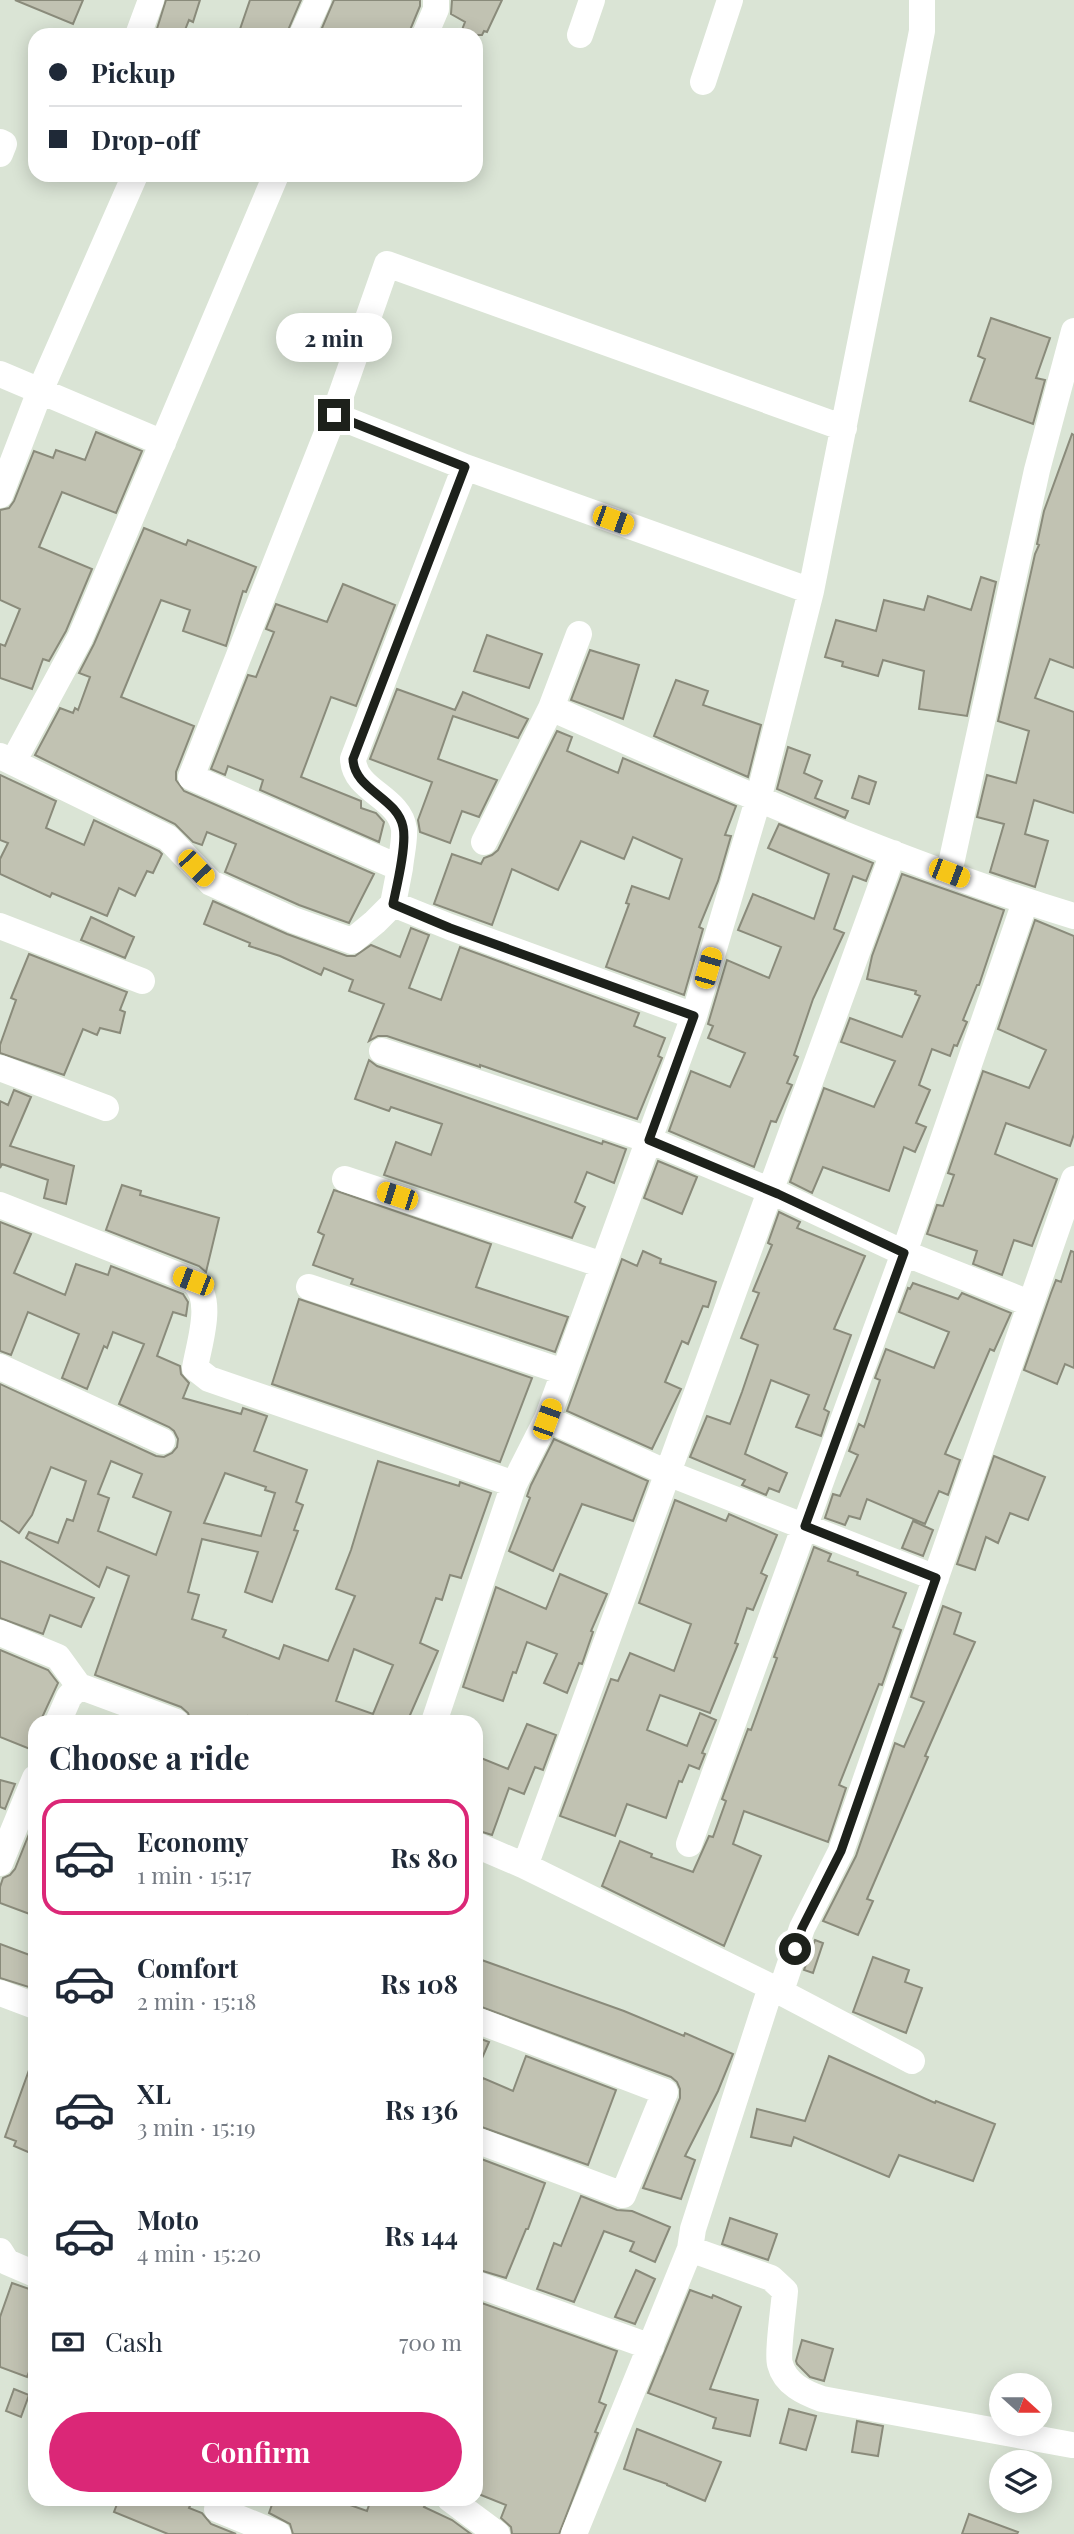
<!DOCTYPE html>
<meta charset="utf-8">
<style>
body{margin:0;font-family:"Playfair Display",serif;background:#f2f2f3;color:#1f2937;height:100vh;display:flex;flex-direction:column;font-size:26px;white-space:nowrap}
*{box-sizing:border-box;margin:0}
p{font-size:23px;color:#747a83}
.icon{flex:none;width:38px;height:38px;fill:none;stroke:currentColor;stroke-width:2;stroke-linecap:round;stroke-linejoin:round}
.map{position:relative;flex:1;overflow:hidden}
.side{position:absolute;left:28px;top:1715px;width:455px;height:791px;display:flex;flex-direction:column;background:#fff;border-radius:21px;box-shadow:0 4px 18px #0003}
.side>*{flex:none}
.banner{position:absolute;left:28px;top:28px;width:455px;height:154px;border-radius:21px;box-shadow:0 4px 18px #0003;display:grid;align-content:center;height:154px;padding:0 21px;background:#fff}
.needle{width:46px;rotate:111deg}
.buttons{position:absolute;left:989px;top:2373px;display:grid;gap:14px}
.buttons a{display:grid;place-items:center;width:63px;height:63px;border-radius:50%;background:#fff;box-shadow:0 4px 18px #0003;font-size:35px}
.end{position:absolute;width:32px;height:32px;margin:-16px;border:9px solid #1d211b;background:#fff;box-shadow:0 0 0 4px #fff}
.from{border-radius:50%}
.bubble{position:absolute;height:49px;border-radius:24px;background:#fff;box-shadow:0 4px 18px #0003;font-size:23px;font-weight:700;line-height:49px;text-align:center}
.car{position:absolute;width:21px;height:42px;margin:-21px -10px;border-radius:9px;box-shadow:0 0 5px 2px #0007;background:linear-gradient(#f5c518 24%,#345 0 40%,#f5c518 0 76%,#345 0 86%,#f5c518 0)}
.banner b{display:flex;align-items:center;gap:24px;height:66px;font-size:26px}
.banner b+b{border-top:2px solid #e0e1e3}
.banner i{width:18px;height:18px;background:#1f2937}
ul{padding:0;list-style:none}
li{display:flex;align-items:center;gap:21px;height:116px;margin:0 14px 10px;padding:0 7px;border:4px solid transparent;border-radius:21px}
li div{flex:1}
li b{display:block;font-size:26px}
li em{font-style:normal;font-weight:700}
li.current{border-color:#db2777}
li>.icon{width:63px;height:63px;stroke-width:1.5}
h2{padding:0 21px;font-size:32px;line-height:84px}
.pay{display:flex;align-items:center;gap:18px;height:77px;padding:0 21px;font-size:26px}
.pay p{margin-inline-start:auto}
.button{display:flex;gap:14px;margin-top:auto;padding:14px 21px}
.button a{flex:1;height:80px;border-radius:42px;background:#db2777;color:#fff;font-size:28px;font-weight:700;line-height:80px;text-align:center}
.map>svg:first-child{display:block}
.building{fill:#c1c2b2;stroke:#8a8b7b;stroke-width:2;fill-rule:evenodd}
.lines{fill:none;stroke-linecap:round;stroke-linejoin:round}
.minor{stroke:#fff;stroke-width:26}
.route{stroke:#1d211b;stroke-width:9}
</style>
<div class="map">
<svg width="1074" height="2534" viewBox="0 0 1074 2534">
<rect width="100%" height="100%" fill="#dae4d5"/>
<path class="building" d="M15 0H83L73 24Z
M166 0H200L193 22 189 20 183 35H155Z
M250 0H301L286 35H238Z
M334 0H420V6L408 35H319Z
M452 0H502L487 32 484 31 482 35H460L465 22 451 14Z
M991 318 1050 338 1036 378 1045 380 1033 424 970 401 985 359 978 356Z
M96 432 142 451 116 513 62 492 39 547 92 569 66 631 49 661 43 659 32 689 0 678V644L5 646 20 609 0 600V510L9 508 14 501 34 451 53 458 56 450 85 460Z
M1072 434 1074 435V668L1050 659 1035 698 1074 712V813L1034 800 1025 834 1048 841 1035 887 990 872 1004 824 977 817 987 775 1016 783 1029 731 998 721 1035 554 1039 545 1037 544 1044 511Z
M144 528 186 545 188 540 256 567 246 592 243 591 226 646 183 631 190 610 161 600 121 697 194 726 176 772V780L184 791 374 874 349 923 299 905 225 872 236 844 207 832 202 845 193 842 175 824 35 755 60 708 73 713 75 708 78 710 90 677 79 673 94 644Z
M981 577 996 582 967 716 919 709 924 671 883 660 878 676 842 666 843 662 825 657 836 620 876 631 884 600 924 610 928 596 971 610Z
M343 584 395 605 356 706 331 697 301 777 361 801V808L376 813 384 822 379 842 260 790 263 780 228 766 225 775 211 769 248 675 256 677 274 632 266 629 276 604 327 622Z
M487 635 542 654 529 688 474 671Z
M590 650 639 665 623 719 571 700Z
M676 680 708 691 703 705 761 725 748 777 654 736Z
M397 689 455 710 463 692 528 719 518 738 453 716 438 759 497 780 479 817 462 811 450 843 420 832 418 820 432 782 370 759Z
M557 731 572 737 567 751 618 773 623 758 736 806 725 835 731 836 718 881 699 927 703 929 684 995 606 967 629 904 626 903 632 886 669 899 682 859 633 837 624 859 581 841 558 890 512 869 492 925 434 904 452 854 481 864 484 858 492 855 498 850Z
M788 747 810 755 804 773 822 781 815 798 848 811 845 818 777 789Z
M0 775 56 801 46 828 84 845 94 820 159 851 162 854 153 873 147 871 135 896 119 888 107 916 52 893 50 897 0 874V859L8 843 0 840Z
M859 776 876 782 869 804 852 798Z
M779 824 873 863 866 881 853 876 834 929 844 933 813 999 794 1055 798 1057 787 1083 792 1085 776 1122 771 1121 754 1167 669 1131 691 1071 730 1087 745 1053 708 1038 713 1026 708 1024 727 960 769 978 781 947 738 930 753 894 814 919 829 874 768 848Z
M902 874 1004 910 979 985H977L963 1020 967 1022 957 1046 954 1045 950 1056 932 1049 919 1085 930 1090 916 1123 926 1127 915 1152 904 1147 889 1191 823 1167 812 1193 790 1182 824 1088 874 1107 895 1061 841 1042 850 1018 902 1037 920 996 915 994 916 991 867 979 872 956Z
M213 901 287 934 347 956H355L371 945 400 957 411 928 429 935 409 988 441 1000 460 947 639 1013 634 1026 665 1038 658 1056 662 1058 637 1119 480 1065V1067L387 1036H378L369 1041 384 1004 349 991 353 980 324 968 321 975 280 956 249 946 250 943 204 924Z
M91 917 134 937 125 958 81 940Z
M1035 920 1074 936V1134L1070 1146 1006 1123 995 1154 1057 1179 1032 1246 1014 1240 1002 1275 973 1264 977 1251 927 1234 937 1205 943 1206 954 1175 948 1173 983 1071 1029 1088 1046 1050 998 1029Z
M29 954 127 992 120 1010 125 1012 120 1033 100 1028 97 1035 83 1029 64 1075 0 1053V1045L16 1000 11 998Z
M369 1060 377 1066 480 1102 602 1144 603 1141 626 1149 614 1183 587 1172 575 1202 585 1207 572 1238 384 1175 396 1142 431 1155 442 1124 391 1107 389 1111 355 1099Z
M14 1090 31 1097 10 1146 74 1166 66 1204 44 1198 48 1180 2 1164 0 1168V1101L8 1105Z
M658 1161 697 1177 682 1214 644 1198Z
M122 1185 141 1191 140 1195 219 1218 206 1272 199 1266 106 1230Z
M334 1190 491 1244 476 1287 568 1317 555 1352 351 1284 353 1279 313 1265 324 1235 318 1232Z
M779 1212 800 1222 797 1228 865 1256 834 1329 851 1335 824 1409 829 1412 821 1436 796 1427 809 1395 771 1380 745 1454 787 1473 779 1492 769 1488 766 1495 742 1485 745 1480 690 1457 707 1416 730 1424 742 1392 758 1345 741 1338 759 1293 753 1291 772 1245 768 1243Z
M0 1222 31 1234 14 1273 65 1295 76 1264 108 1275 111 1266 183 1294 188 1302 186 1316 173 1312 157 1356 180 1366 181 1374 189 1383 183 1398 241 1414 243 1408 267 1416 254 1451 307 1470 296 1502 303 1505 294 1530 298 1531 272 1602 245 1592 258 1552 202 1539 188 1592 199 1595 192 1619 226 1630 223 1637 279 1659 284 1645 328 1661 355 1596 336 1589 351 1550 378 1461 459 1486 460 1482 491 1493 461 1578 450 1575 442 1600 436 1598 420 1643 438 1651 407 1722H264L248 1716 246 1722H191L188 1713 181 1707 95 1675 129 1576 107 1567 99 1587 26 1538 29 1532 58 1543 67 1519 73 1521 86 1481 51 1467 32 1515 19 1533 0 1520V1384L156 1456 164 1457 172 1453 177 1447 178 1439 174 1431 169 1427 119 1404 144 1344 113 1332 107 1348 104 1346 87 1389 62 1378 79 1334 28 1312 11 1355 0 1351ZM111 1461 142 1474 133 1497 171 1512 156 1555 98 1531 109 1498 98 1494ZM225 1473 266 1487 265 1490 275 1493 261 1536 204 1523ZM354 1649 393 1665 373 1714 336 1701Z
M643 1251 661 1259 660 1263 716 1282 708 1307 703 1306 688 1344 682 1341 665 1382 681 1389 652 1449 567 1411 622 1259 637 1266Z
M1071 1251 1074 1252V1368L1065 1364 1057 1384 1024 1370 1051 1293 1056 1280 1061 1282Z
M913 1283 958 1299 962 1293 1011 1313 994 1351 990 1349 945 1454 960 1460 948 1495 939 1491 925 1524 867 1499 860 1519 849 1516 845 1525 825 1518 833 1494 840 1496 858 1455 849 1451 859 1424 864 1427 880 1380 875 1378 886 1349 934 1368 949 1332 899 1312 908 1288 910 1289Z
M299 1299 532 1378 500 1462 272 1384Z
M554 1439 648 1481 633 1521 582 1504 553 1571 509 1551 530 1498 527 1496 531 1485Z
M994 1456 1045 1477 1028 1520 1010 1513 998 1543 986 1537 975 1570 957 1564Z
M675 1500 726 1521 729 1514 777 1535 761 1573 767 1576 753 1610 747 1608 735 1643 738 1644 710 1713 660 1695 647 1730 687 1746 700 1713 716 1720 702 1753 705 1754 699 1769 689 1765 682 1782 679 1781 666 1818 627 1804 615 1836 560 1816 611 1679 618 1681 630 1653 674 1671 691 1624 639 1603Z
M913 1521 933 1530 923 1556 902 1548Z
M814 1547 831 1554 828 1561 858 1572 857 1575 906 1593 893 1627 901 1630 882 1685 879 1684 839 1785 846 1788 828 1842 744 1811 733 1844 761 1856 724 1946 602 1886 620 1841 652 1854 651 1857 693 1872 709 1836 713 1837 726 1801 722 1799 748 1729 751 1730 777 1658 774 1657Z
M0 1561 94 1598 81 1627 50 1615 43 1634 0 1618Z
M560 1574 607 1594 591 1631 593 1632 582 1664 579 1663 567 1693 544 1683 557 1654 527 1642 516 1673 513 1672 503 1701 463 1687 496 1587 546 1609Z
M943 1606 961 1613 954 1634 975 1642 925 1756 928 1757 867 1899 873 1901 858 1935 823 1921 856 1856 895 1743 904 1747 924 1702 911 1697Z
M0 1650 48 1670 58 1683 40 1722H35V1751L0 1737Z
M527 1724 556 1735 543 1770 535 1767 524 1794 509 1788 492 1835 476 1830V1756L508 1769Z
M0 1780 15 1784 5 1809 0 1807Z
M35 1819V1916L0 1903V1887L3 1878 10 1875 15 1869Z
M815 1940 823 1943 813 1973 804 1970Z
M0 1944 35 1957V1989L0 1978Z
M873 1957 909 1970 905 1982 922 1988 906 2033 853 2012Z
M476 1958 624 2011 684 2036 685 2033 733 2054 718 2091 685 2156 695 2160 681 2199 643 2188 680 2098V2089L677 2082 671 2077 476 2005Z
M476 2037 489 2042 476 2072Z
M526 2056 616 2090 588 2165 476 2125V2095L483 2078 513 2091Z
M829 2056 935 2103 936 2101 995 2124 973 2181 899 2155 889 2177 794 2137 791 2146 751 2137 757 2109 805 2121Z
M33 2059H35V2155L14 2146 16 2141 5 2137Z
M476 2157 545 2183 528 2229H526L506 2278 476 2269Z
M581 2196 617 2210 632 2211 670 2227 655 2262 630 2251 634 2242 604 2231 574 2302 537 2289 554 2243 561 2246Z
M730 2218 777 2234 768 2260 722 2244Z
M636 2270 655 2279 635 2324 615 2317Z
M12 2283 35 2291V2356L27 2377 0 2367V2317Z
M690 2290 712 2298 713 2295 741 2307 710 2389 758 2400 750 2436 713 2428 716 2418 648 2393Z
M476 2301 617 2351 599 2402 606 2405 595 2432 598 2433 559 2534H512L511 2527 501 2518 506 2505 476 2493Z
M802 2340 833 2349 824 2381 810 2377 797 2364 796 2361Z
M14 2389 29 2395 21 2417 6 2411Z
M789 2409 816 2416 806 2450 780 2443Z
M857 2421 883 2426 878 2456 852 2452Z
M637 2429 721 2462 705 2501 667 2485V2484L624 2469Z
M119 2499H193L189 2508 202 2513 211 2524 236 2534H168L114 2512Z
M274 2499H333L367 2511 371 2499H428L424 2507 452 2520 471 2534H293L290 2524 269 2513Z
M969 2514 1018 2532 1017 2534H962Z"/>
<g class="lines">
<path class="minor" d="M138 35 151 0
M302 35 318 0
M425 35 436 9V0
M580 35 592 0
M703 82 730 0
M0 142 4 144 0 154
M0 374 163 443
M334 415 465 467 811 591
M0 495 40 391 135 175
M551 708 579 634
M0 756 168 838 211 883 293 920 352 941 375 922 393 904 450 927 694 1016
M13 762 80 638 276 175
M484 842 551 708C723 784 894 862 1074 916
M400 868C401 856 405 841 404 829 400 797 354 791 353 759L465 467
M949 873 1037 470 1074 331
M393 904 400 868 191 777 334 415 387 264 844 428
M0 926 142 981
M382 1051 649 1140 778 1194 904 1253 1029 1303
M0 1068 106 1108
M345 1179 603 1265
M0 1205 193 1281C215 1299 199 1343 195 1368L209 1379 514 1484
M309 1287 564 1372
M0 1367 162 1441
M547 1419 670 1474 936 1578
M0 1633 58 1657 79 1686
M58 1722 69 1697 79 1686 176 1722
M434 1722 514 1484 547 1419 694 1016 758 800 811 591 922 31V0
M689 1844 904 1253 1025 902
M476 1845 525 1866 771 1987 912 2061
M0 1863 35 1778
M525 1866 893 853
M771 1987 693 2229 690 2249 771 2278 785 2291C784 2306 777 2354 780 2364 785 2384 805 2393 822 2399L1072 2445
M781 1991 802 1928 841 1851 1074 1179
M0 1993 35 2006
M476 2020 665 2092 623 2195 476 2140
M0 2251 7 2262 35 2274
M476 2284 651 2347
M450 2499 497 2534
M217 2509 278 2534
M574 2534 690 2249"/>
</g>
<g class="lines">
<path class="route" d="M334 415 465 467 353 759C354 790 397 797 403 827 407 845 397 885 393 904L450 928 694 1016 649 1140 778 1194 904 1253 805 1526 936 1578 841 1851 802 1928 795 1949"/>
</g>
</svg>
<div class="buttons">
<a><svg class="needle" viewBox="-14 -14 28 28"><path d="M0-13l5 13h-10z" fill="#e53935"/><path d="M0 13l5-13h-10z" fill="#747a83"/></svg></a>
<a><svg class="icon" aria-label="layers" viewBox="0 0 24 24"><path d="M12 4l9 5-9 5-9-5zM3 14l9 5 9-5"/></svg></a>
</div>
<i class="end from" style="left:795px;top:1949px"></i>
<i class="end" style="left:334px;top:415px"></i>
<div class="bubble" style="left:276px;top:313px;width:116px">2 min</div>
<i class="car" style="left:613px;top:520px;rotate:110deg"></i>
<i class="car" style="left:196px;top:868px;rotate:136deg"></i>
<i class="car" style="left:949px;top:873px;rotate:111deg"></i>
<i class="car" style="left:708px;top:968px;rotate:16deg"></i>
<i class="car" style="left:397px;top:1196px;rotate:288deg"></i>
<i class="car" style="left:193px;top:1281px;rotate:291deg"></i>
<i class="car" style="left:547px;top:1419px;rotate:20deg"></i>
<div class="banner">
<b><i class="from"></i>Pickup</b>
<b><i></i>Drop-off</b>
</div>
<section class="side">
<h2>Choose a ride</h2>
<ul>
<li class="current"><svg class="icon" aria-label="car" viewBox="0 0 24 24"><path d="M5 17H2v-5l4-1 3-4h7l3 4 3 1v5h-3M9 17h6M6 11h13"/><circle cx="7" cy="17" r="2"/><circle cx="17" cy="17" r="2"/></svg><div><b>Economy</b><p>1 min · 15:17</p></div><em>Rs 80</em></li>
<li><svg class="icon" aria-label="car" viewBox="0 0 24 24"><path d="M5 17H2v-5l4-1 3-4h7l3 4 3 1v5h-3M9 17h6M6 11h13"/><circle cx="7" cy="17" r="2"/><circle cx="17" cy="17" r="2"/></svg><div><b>Comfort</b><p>2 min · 15:18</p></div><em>Rs 108</em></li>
<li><svg class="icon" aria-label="car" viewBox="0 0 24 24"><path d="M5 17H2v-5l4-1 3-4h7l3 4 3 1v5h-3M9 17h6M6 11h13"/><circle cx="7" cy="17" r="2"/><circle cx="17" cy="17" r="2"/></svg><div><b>XL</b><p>3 min · 15:19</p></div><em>Rs 136</em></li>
<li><svg class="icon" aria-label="car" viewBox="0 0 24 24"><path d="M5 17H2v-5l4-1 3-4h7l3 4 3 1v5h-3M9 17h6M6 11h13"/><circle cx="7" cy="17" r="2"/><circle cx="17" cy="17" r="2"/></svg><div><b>Moto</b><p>4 min · 15:20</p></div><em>Rs 144</em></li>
</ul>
<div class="pay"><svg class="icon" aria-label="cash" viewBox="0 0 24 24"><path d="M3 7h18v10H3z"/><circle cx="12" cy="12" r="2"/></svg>Cash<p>700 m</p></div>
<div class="button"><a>Confirm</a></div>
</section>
</div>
